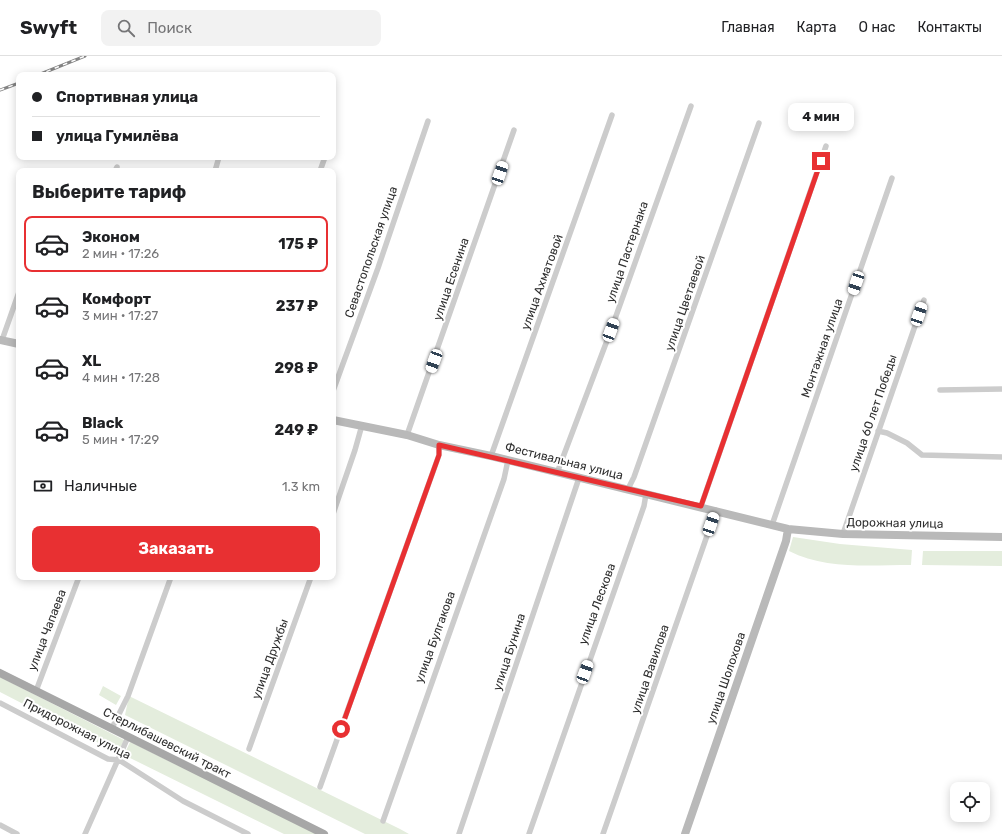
<!DOCTYPE html>
<html lang="ru">
<meta charset="utf-8">
<style>
body{margin:0;font-family:Rubik,sans-serif;background:#f2f2f2;color:#202124;height:100vh;display:flex;flex-direction:column;font-size:15px;white-space:nowrap}
*{box-sizing:border-box;margin:0}
p{font-size:13px;color:#757577}
.icon{flex:none;width:22px;height:22px;fill:none;stroke:currentColor;stroke-width:2;stroke-linecap:round;stroke-linejoin:round}
.map{position:relative;flex:1;overflow:hidden}
.panel{position:absolute;left:16px;top:112px;width:320px;height:412px;display:flex;flex-direction:column;background:#fff;border-radius:8px;box-shadow:0 2px 10px #0003}
.panel>*{flex:none}
.banner{position:absolute;left:16px;top:16px;width:320px;height:88px;border-radius:8px;box-shadow:0 2px 10px #0003;display:grid;align-content:center;height:88px;padding:0 16px;background:#fff}
.controls{position:absolute;left:950px;top:726px;display:grid;gap:8px}
.controls a{display:grid;place-items:center;width:40px;height:40px;border-radius:8px;background:#fff;box-shadow:0 2px 10px #0003;font-size:20px}
.end{position:absolute;width:18px;height:18px;margin:-9px;border:5px solid #e83032;background:#fff;box-shadow:0 0 0 2px #fff}
.from{border-radius:50%}
.bubble{position:absolute;height:28px;border-radius:8px;background:#fff;box-shadow:0 2px 10px #0003;font-size:13px;font-weight:700;line-height:28px;text-align:center}
.car{position:absolute;width:12px;height:24px;margin:-12px -6px;border-radius:5px;box-shadow:0 0 3px 1px #0007;background:linear-gradient(#fff 24%,#345 0 40%,#fff 0 76%,#345 0 86%,#fff 0)}
.banner b{display:flex;align-items:center;gap:14px;height:38px;font-size:15px}
.banner b+b{border-top:1px solid #e0e0e0}
.banner i{width:10px;height:10px;background:#202124}
ul{padding:0;list-style:none}
li{display:flex;align-items:center;gap:12px;height:56px;margin:0 8px 6px;padding:0 8px;border:2px solid transparent;border-radius:8px}
li div{flex:1}
li b{display:block;font-size:15px}
li em{font-style:normal;font-weight:700}
li.on{border-color:#e83032}
li>.icon{width:36px;height:36px;stroke-width:1.5}
h2{padding:0 16px;font-size:18px;line-height:48px}
.pay{display:flex;align-items:center;gap:10px;height:44px;padding:0 16px;font-size:15px}
.pay p{margin-inline-start:auto}
.primary-button{display:flex;gap:8px;margin-top:auto;padding:8px 16px}
.primary-button a{flex:1;height:46px;border-radius:8px;background:#e83032;color:#fff;font-size:16px;font-weight:700;line-height:46px;text-align:center}
header{display:flex;align-items:center;gap:24px;box-sizing:border-box;height:56px;padding:0 20px;background:#fff;border-bottom:1px solid #e0e0e0}
header strong{font-size:19px}
nav{display:flex;gap:22px;margin-inline-start:auto;font-size:14px}
.search{width:280px;height:36px;background:#f2f2f2;display:flex;align-items:center;gap:10px;box-sizing:border-box;padding:0 14px;border-radius:8px;color:#757577;font-size:15px}
.map>svg:first-child{display:block}
.green{fill:#e4eddd}
.lines{fill:none;stroke-linecap:round;stroke-linejoin:round}
.street{stroke:#ccc;stroke-width:5.5}
.secondary{stroke:#b9b9b9;stroke-width:8}
.primary{stroke:#a7a7a7;stroke-width:8}
.rail-casing{stroke:#848484;stroke-width:3}
.rail{stroke:#fff;stroke-width:1.5;stroke-dasharray:4.5;stroke-linecap:butt}
.route{stroke:#e83032;stroke-width:5}
.labels{text-anchor:middle;stroke-width:4;stroke-linejoin:round;paint-order:stroke}
.street-label{font-size:12px;fill:#2f2f2f;stroke:#fff}
</style>
<header>
<strong>Swyft</strong>
<div class="search"><svg class="icon" aria-label="search" viewBox="0 0 24 24"><circle cx="10" cy="10" r="6"/><path d="M15 15l6 6"/></svg>Поиск</div>
<nav><a>Главная</a><a>Карта</a><a>О нас</a><a>Контакты</a></nav>
</header>
<div class="map">
<svg width="1002" height="778" viewBox="0 0 1002 778">
<rect width="100%" height="100%" fill="#fff"/>
<path class="green" d="M793 481 840 488 912 494 911 509C871 509 826 514 789 495Z
M923 495H1002V510L922 509Z
M0 621 124 684 118 697 0 636Z
M103 630 121 640 116 649 99 639Z
M129 640 400 773 409 778H365L125 659Z
M130 686 318 778H284L124 699Z"/>
<g class="lines">
<path class="street" d="M115 115 117 111
M215 115 219 101
M320 115 325 101
M2 284 19 236
M940 334 1002 333
M333 335 378 212 428 65
M878 375 887 377 907 387 922 399 1002 401
M407 379 514 74
M491 400 612 59
M557 417 611 274 691 50
M628 433 634 421 759 67
M701 450 826 90
M333 458 355 394 362 369
M772 469 892 122
M843 478 924 244
M36 635 79 521
M0 647 108 703 119 704 183 745 248 778
M112 672 128 640 171 521
M249 693 311 521
M320 731 439 399V389
M383 765 504 423 508 404
M0 769 17 778
M85 778 128 681
M459 778 579 422
M529 778 644 450 646 438
M603 778 716 454"/>
<path class="secondary" d="M0 284 19 288
M333 364 407 379 439 389 491 400 788 473 843 478 1002 481
M685 778 786 485 788 473"/>
<path class="primary" d="M0 617 324 778"/>
<g class="rail-casing">
<path id="rail" d="M38 19 85 0
M0 34 19 27"/>
</g>
<use href="#rail" class="rail"/>
</g>
<g class="lines">
<path class="route" d="M341 673 439 399V389L701 450 821 105"/>
</g>
<g class="labels">
<g class="street-label">
<text transform="translate(371 196) rotate(-71)" y="4">Севастопольская улица</text>
<text transform="translate(627 196) rotate(-71)" y="4">улица Пастернака</text>
<text transform="translate(451 223) rotate(-71)" y="4">улица Есенина</text>
<text transform="translate(542 226) rotate(-70)" y="4">улица Ахматовой</text>
<text transform="translate(685 247) rotate(-71)" y="4">улица Цветаевой</text>
<text transform="translate(822 292) rotate(-71)" y="4">Монтажная улица</text>
<text transform="translate(873 357) rotate(-71)" y="4">улица 60 лет Победы</text>
<text transform="translate(564 405) rotate(14)" y="4">Фестивальная улица</text>
<text transform="translate(895 467) rotate(1)" y="4">Дорожная улица</text>
<text transform="translate(597 548) rotate(-70)" y="4">улица Лескова</text>
<text transform="translate(47 574) rotate(-69)" y="4">улица Чапаева</text>
<text transform="translate(435 581) rotate(-70)" y="4">улица Булгакова</text>
<text transform="translate(509 596) rotate(-72)" y="4">улица Бунина</text>
<text transform="translate(270 603) rotate(-70)" y="4">улица Дружбы</text>
<text transform="translate(650 613) rotate(-71)" y="4">улица Вавилова</text>
<text transform="translate(726 622) rotate(-71)" y="4">улица Шолохова</text>
<text transform="translate(77 673) rotate(27)" y="4">Придорожная улица</text>
<text transform="translate(167 687) rotate(27)" y="4">Стерлибашевский тракт</text>
</g>
</g>
</svg>
<div class="controls">
<a><svg class="icon" aria-label="locate" viewBox="0 0 24 24"><circle cx="12" cy="12" r="6"/><path d="M12 2v4M12 18v4M2 12h4M18 12h4"/></svg></a>
</div>
<i class="end from" style="left:341px;top:673px"></i>
<i class="end" style="left:821px;top:105px"></i>
<div class="bubble" style="left:788px;top:47px;width:66px">4 мин</div>
<i class="car" style="left:500px;top:117px;rotate:19deg"></i>
<i class="car" style="left:856px;top:227px;rotate:199deg"></i>
<i class="car" style="left:919px;top:258px;rotate:19deg"></i>
<i class="car" style="left:611px;top:274px;rotate:20deg"></i>
<i class="car" style="left:434px;top:305px;rotate:200deg"></i>
<i class="car" style="left:711px;top:468px;rotate:19deg"></i>
<i class="car" style="left:585px;top:616px;rotate:20deg"></i>
<div class="banner">
<b><i class="from"></i>Спортивная улица</b>
<b><i></i>улица Гумилёва</b>
</div>
<section class="panel">
<h2>Выберите тариф</h2>
<ul>
<li class="on"><svg class="icon" aria-label="car" viewBox="0 0 24 24"><path d="M5 17H2v-5l4-1 3-4h7l3 4 3 1v5h-3M9 17h6M6 11h13"/><circle cx="7" cy="17" r="2"/><circle cx="17" cy="17" r="2"/></svg><div><b>Эконом</b><p>2 мин · 17:26</p></div><em>175 ₽</em></li>
<li><svg class="icon" aria-label="car" viewBox="0 0 24 24"><path d="M5 17H2v-5l4-1 3-4h7l3 4 3 1v5h-3M9 17h6M6 11h13"/><circle cx="7" cy="17" r="2"/><circle cx="17" cy="17" r="2"/></svg><div><b>Комфорт</b><p>3 мин · 17:27</p></div><em>237 ₽</em></li>
<li><svg class="icon" aria-label="car" viewBox="0 0 24 24"><path d="M5 17H2v-5l4-1 3-4h7l3 4 3 1v5h-3M9 17h6M6 11h13"/><circle cx="7" cy="17" r="2"/><circle cx="17" cy="17" r="2"/></svg><div><b>XL</b><p>4 мин · 17:28</p></div><em>298 ₽</em></li>
<li><svg class="icon" aria-label="car" viewBox="0 0 24 24"><path d="M5 17H2v-5l4-1 3-4h7l3 4 3 1v5h-3M9 17h6M6 11h13"/><circle cx="7" cy="17" r="2"/><circle cx="17" cy="17" r="2"/></svg><div><b>Black</b><p>5 мин · 17:29</p></div><em>249 ₽</em></li>
</ul>
<div class="pay"><svg class="icon" aria-label="cash" viewBox="0 0 24 24"><path d="M3 7h18v10H3z"/><circle cx="12" cy="12" r="2"/></svg>Наличные<p>1.3 km</p></div>
<div class="primary-button"><a>Заказать</a></div>
</section>
</div>
